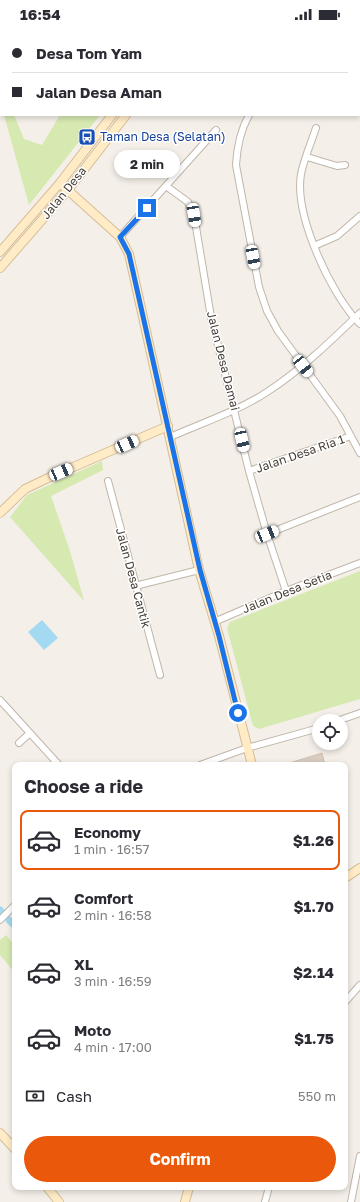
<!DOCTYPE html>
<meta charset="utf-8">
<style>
body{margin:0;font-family:"Golos Text",sans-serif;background:#f2f2f3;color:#2b2b33;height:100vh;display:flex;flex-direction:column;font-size:15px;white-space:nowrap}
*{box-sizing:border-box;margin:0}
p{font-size:13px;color:#7c7c81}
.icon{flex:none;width:22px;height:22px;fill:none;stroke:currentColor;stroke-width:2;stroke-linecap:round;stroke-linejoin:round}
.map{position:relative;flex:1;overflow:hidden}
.drawer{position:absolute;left:12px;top:734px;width:336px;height:428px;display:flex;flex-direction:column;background:#fff;border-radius:8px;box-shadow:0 2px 6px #0003}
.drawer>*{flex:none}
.top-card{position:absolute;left:0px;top:0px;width:360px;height:88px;box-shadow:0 2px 6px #0003;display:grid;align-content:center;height:88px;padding:0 12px;background:#fff}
.buttons{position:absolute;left:312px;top:686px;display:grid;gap:8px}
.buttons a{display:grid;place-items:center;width:36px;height:36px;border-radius:50%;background:#fff;box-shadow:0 2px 6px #0003;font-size:20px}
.end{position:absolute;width:18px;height:18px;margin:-9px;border:5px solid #1a73e8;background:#fff;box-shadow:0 0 0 2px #fff}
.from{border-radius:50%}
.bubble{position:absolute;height:28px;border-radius:14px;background:#fff;box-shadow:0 2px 6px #0003;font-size:13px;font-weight:700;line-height:28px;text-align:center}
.car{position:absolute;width:12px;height:24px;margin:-12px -6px;border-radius:5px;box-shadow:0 0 3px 1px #0007;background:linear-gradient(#fff 24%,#345 0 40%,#fff 0 76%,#345 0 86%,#fff 0)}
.top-card b{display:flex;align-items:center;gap:14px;height:38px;font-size:15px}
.top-card b+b{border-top:1px solid #e1e1e2}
.top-card i{width:10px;height:10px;background:#2b2b33}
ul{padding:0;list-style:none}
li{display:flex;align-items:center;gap:12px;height:60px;margin:0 8px 6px;padding:0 4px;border:2px solid transparent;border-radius:8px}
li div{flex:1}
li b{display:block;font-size:15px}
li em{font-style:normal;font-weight:700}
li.active{border-color:#ea580c}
li>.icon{width:36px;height:36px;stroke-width:1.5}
h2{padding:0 12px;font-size:18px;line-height:48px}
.pay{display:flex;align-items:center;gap:10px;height:44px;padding:0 12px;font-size:15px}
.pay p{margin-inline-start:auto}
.action{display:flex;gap:8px;margin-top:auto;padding:8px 12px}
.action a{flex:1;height:46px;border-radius:24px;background:#ea580c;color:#fff;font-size:16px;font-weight:700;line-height:46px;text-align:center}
.status{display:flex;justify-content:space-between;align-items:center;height:28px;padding:0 20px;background:#fff;direction:ltr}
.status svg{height:11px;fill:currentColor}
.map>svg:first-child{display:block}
.green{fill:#d5e9b0}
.water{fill:#a3daf1}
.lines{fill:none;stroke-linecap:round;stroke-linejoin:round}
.canal{stroke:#a3daf1;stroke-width:7}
.building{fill:#d9ccc0;stroke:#d1c0b0}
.street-casing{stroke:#c0b6aa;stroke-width:8}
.secondary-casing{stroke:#d5be97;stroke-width:10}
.street{stroke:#fff;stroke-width:6}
.secondary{stroke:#ffebc6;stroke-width:8}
.route{stroke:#1a73e8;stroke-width:5}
.labels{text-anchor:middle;stroke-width:3;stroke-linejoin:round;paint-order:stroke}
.transit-label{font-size:12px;fill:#164399;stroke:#fff;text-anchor:start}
.street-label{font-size:12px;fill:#473f36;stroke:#fff}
</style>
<div class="status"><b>16:54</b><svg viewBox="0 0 49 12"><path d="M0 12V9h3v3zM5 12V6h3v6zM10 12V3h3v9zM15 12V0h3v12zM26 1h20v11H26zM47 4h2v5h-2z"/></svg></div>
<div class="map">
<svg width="360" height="1174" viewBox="0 0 360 1174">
<rect width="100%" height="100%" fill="#f4efe8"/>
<path class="green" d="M28 0H169L27 1Z
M4 87H14L24 111 42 117 60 87H100L29 177Z
M102 433 103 442 51 468 70 523 84 573 10 489 27 467Z
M360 543V671L259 701 253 698 227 600 230 594Z
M6 907 15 918V945L0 927V912Z"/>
<path class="water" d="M42 592 58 610 44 622 28 604Z"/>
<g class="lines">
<path class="canal" d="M0 882 2 884
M9 892 15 898"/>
</g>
<path class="building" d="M322 725 325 737H286V736Z"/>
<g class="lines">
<g class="street-casing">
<path id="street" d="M242 1 243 0
M359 26 360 27
M249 87C240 103 237 119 236 137L259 259 267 283 278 303 340 388 360 425
M316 100C311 115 304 131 301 146 294 187 331 267 360 296
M307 129 337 138 345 137
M166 158 188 174 194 187 211 289 249 443 267 506 286 563
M120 209 216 102
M314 218 337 208 360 188
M170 409C202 395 238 383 267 364 301 342 331 313 360 285
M249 443 351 408
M108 453 160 647
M267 506 360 469
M135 558 199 542
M214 594 286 563 360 535
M0 672 59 737
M337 693 360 685
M19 715 30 705
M200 737 247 720 319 700
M0 892 15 877
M345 974 360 957
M265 1174 269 1159
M351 1174 360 1128"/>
</g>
<g class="secondary-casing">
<path id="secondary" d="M179 1V0
M194 1V0
M60 155 120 209 129 226 199 542 219 608 252 737
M0 224 60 155 112 87
M0 240 68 162 126 87
M0 485 25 461 48 450 168 398
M345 850 360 840
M0 1105 15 1121
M47 1159 59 1174
M185 1174 189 1159"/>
</g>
<use href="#street" class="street"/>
<use href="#secondary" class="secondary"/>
</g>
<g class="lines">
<path class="route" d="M147 180 120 209 129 226 200 542 219 608 238 685"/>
</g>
<defs>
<g id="bus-square" transform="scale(0.9)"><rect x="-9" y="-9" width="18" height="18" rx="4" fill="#1a4fb4" stroke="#fff"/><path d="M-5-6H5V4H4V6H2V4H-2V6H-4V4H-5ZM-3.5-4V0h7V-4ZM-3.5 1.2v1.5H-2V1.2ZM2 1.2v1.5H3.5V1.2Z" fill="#fff"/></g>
</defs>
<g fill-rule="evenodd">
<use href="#bus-square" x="87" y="109"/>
</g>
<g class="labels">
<g class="transit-label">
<text x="100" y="113">Taman Desa (Selatan)</text>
</g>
<g class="street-label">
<text transform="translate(64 165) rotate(-51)" y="4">Jalan Desa</text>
<text transform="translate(223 333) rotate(76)" y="4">Jalan Desa Damai</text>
<text transform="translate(300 426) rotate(-19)" y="4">Jalan Desa Ria 1</text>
<text transform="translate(133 550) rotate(75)" y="4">Jalan Desa Cantik</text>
<text transform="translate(287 564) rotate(-22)" y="4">Jalan Desa Setia</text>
</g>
</g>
</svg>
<div class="buttons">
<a><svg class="icon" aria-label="locate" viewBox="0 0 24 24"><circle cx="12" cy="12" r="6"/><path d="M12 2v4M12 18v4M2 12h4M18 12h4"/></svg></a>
</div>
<i class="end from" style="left:238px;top:685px"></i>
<i class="end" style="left:147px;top:180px"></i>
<div class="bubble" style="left:114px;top:122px;width:66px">2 min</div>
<i class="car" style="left:194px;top:187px;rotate:171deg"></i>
<i class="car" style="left:253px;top:229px;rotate:169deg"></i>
<i class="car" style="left:303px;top:338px;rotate:142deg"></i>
<i class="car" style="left:242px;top:412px;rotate:167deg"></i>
<i class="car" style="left:127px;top:416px;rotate:66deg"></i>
<i class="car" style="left:61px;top:444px;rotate:67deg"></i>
<i class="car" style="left:267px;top:506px;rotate:68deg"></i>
<div class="top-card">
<b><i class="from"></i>Desa Tom Yam</b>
<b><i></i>Jalan Desa Aman</b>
</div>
<section class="drawer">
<h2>Choose a ride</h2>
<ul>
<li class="active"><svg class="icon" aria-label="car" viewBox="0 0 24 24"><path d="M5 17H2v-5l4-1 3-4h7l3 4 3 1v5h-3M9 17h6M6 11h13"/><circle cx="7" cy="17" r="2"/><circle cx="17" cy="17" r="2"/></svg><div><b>Economy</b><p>1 min · 16:57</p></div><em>$1.26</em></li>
<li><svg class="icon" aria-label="car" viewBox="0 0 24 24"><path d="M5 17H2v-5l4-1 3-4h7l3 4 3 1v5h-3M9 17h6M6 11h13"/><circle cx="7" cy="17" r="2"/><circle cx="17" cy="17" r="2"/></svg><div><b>Comfort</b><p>2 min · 16:58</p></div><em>$1.70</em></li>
<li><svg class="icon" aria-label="car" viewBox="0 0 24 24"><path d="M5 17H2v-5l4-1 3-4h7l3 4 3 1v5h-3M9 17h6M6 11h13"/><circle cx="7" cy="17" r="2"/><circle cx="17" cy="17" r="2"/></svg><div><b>XL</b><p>3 min · 16:59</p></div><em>$2.14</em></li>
<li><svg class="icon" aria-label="car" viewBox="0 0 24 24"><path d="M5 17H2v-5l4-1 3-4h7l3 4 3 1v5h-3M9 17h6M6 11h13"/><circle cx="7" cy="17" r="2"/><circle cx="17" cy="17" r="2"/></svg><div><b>Moto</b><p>4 min · 17:00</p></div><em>$1.75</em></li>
</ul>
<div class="pay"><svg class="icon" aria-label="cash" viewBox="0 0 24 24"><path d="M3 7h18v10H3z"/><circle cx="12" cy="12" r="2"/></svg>Cash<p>550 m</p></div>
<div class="action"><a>Confirm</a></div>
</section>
</div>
